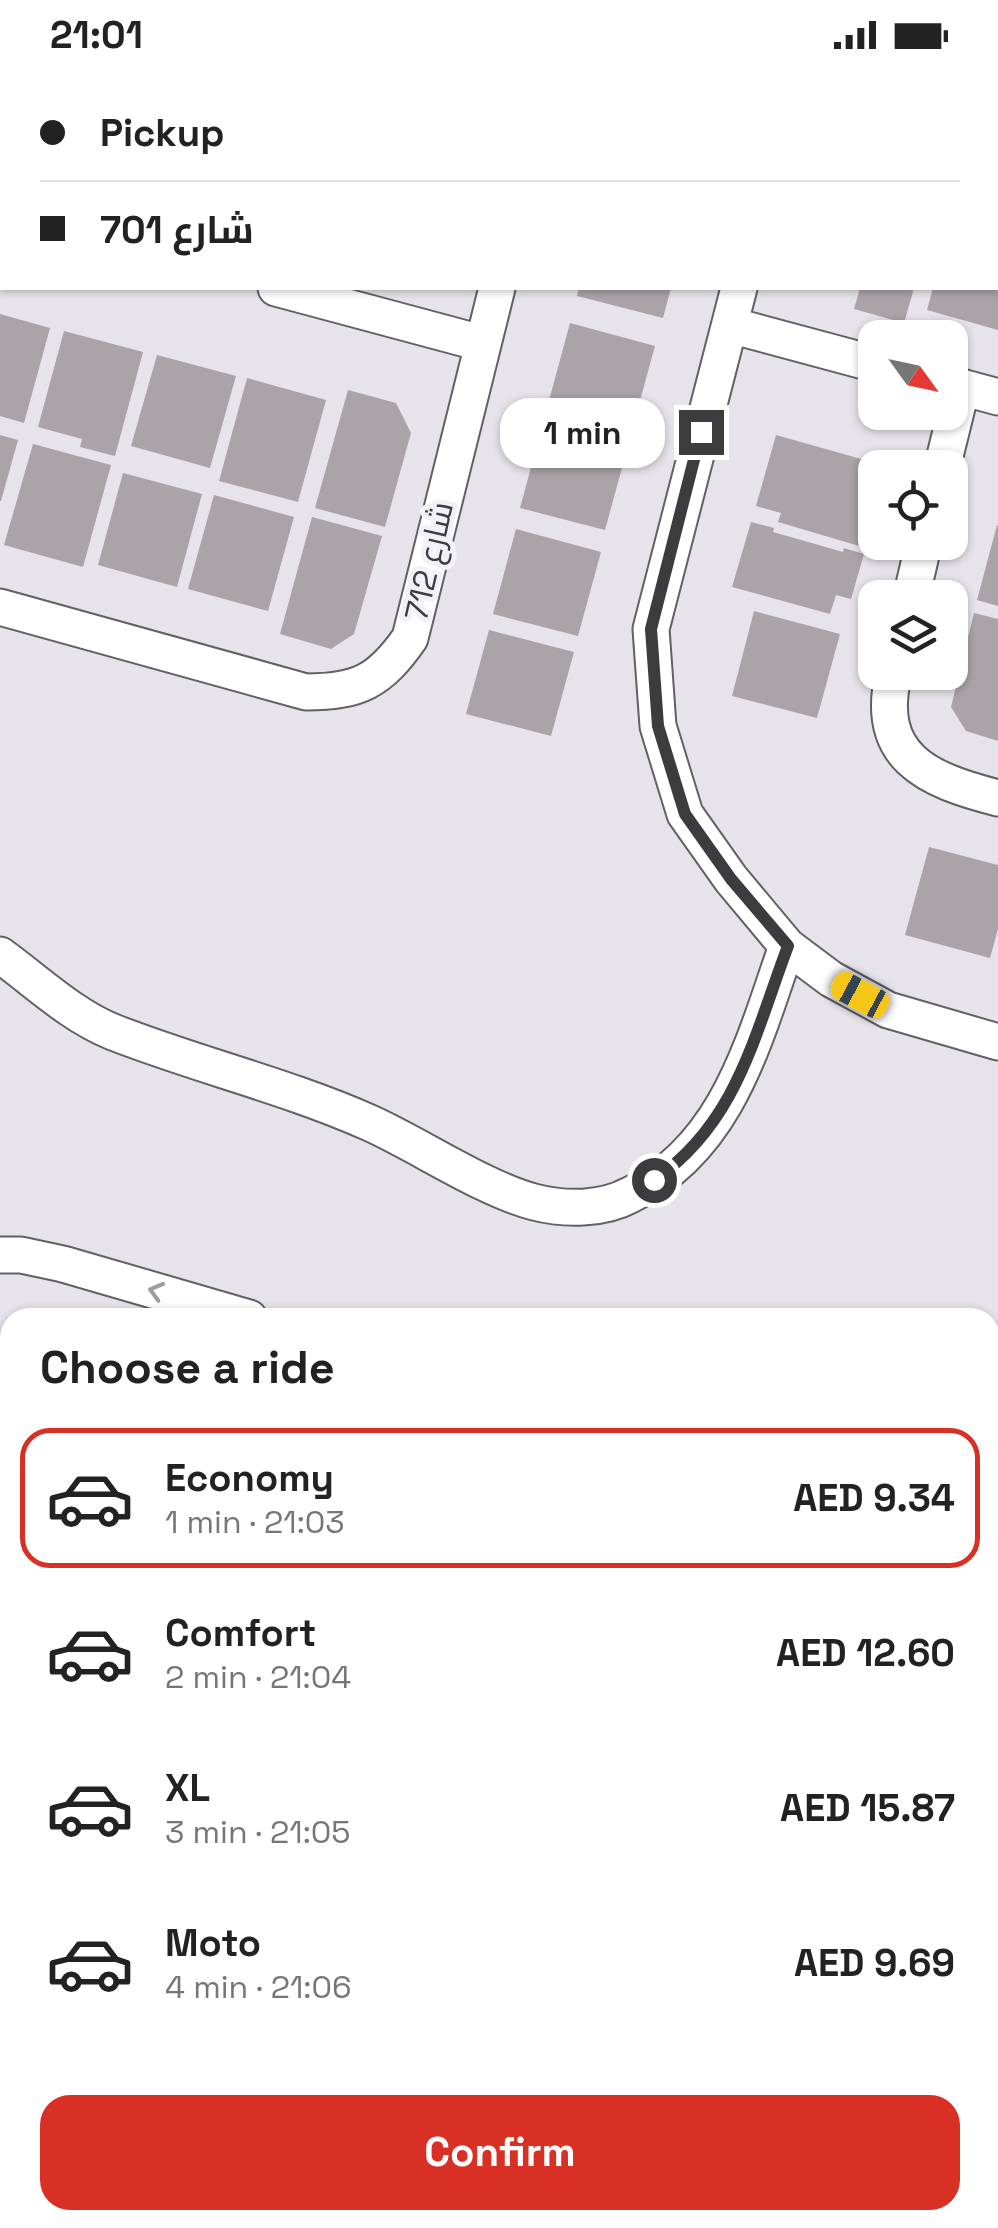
<!DOCTYPE html>
<meta charset="utf-8">
<style>
body{margin:0;font-family:"Space Grotesk",Cairo,sans-serif;background:#f6f6f6;color:#222;height:100vh;display:flex;flex-direction:column;font-size:38px;white-space:nowrap}
*{box-sizing:border-box;margin:0}
p{font-size:32px;color:#767676}
.icon{flex:none;width:55px;height:55px;fill:none;stroke:currentColor;stroke-width:2;stroke-linecap:round;stroke-linejoin:round}
.map{position:relative;flex:1;overflow:hidden}
.details{position:absolute;left:0px;top:1238px;width:1000px;height:922px;display:flex;flex-direction:column;background:#fff;border-radius:30px 30px 0 0;box-shadow:0 2px 8px #0004}
.details>*{flex:none}
.top-card{position:absolute;left:0px;top:0px;width:1000px;height:220px;box-shadow:0 2px 8px #0004;display:grid;align-content:center;height:220px;padding:0 40px;background:#fff}
.needle{width:65px;rotate:123deg}
.buttons{position:absolute;left:858px;top:250px;display:grid;gap:20px}
.buttons a{display:grid;place-items:center;width:110px;height:110px;border-radius:20px;background:#fff;box-shadow:0 2px 8px #0004;font-size:50px}
.end{position:absolute;width:45px;height:45px;margin:-22px;border:12px solid #3c3b3e;background:#fff;box-shadow:0 0 0 5px #fff}
.from{border-radius:50%}
.bubble{position:absolute;height:70px;border-radius:30px;background:#fff;box-shadow:0 2px 8px #0004;font-size:32px;font-weight:600;line-height:70px;text-align:center}
.car{position:absolute;width:30px;height:60px;margin:-30px -15px;border-radius:12px;box-shadow:0 0 8px 2px #0007;background:linear-gradient(#f5c518 24%,#345 0 40%,#f5c518 0 76%,#345 0 86%,#f5c518 0)}
.top-card b{display:flex;align-items:center;gap:35px;height:95px;font-size:38px}
.top-card b+b{border-top:2px solid #e0e0e0}
.top-card i{width:25px;height:25px;background:#222}
ul{padding:0;list-style:none}
li{display:flex;align-items:center;gap:30px;height:140px;margin:0 20px 15px;padding:0 20px;border:5px solid transparent;border-radius:30px}
li div{flex:1}
li b{display:block;font-size:38px}
li em{font-style:normal;font-weight:600}
li.current{border-color:#d93025}
li>.icon{width:90px;height:90px;stroke-width:1.5}
h2{padding:0 40px;font-size:45px;line-height:120px}
.primary-button{display:flex;gap:20px;margin-top:auto;padding:20px 40px}
.primary-button a{flex:1;height:115px;border-radius:30px;background:#d93025;color:#fff;font-size:40px;font-weight:600;line-height:115px;text-align:center}
.status{display:flex;justify-content:space-between;align-items:center;height:70px;padding:0 50px;background:#fff;direction:ltr}
.status svg{height:28px;fill:currentColor}
.map>svg:first-child{display:block}
.building{fill:#aaa3a7}
.lines{fill:none;stroke-linecap:round;stroke-linejoin:round}
.minor-casing{stroke:#616065;stroke-width:39}
.major-casing{stroke:#9f8c48;stroke-width:49}
.minor{stroke:#fff;stroke-width:35}
.major{stroke:#e5d495;stroke-width:45}
.oneway{stroke:#9e9d9e}
.route{stroke:#3c3b3e;stroke-width:12}
.labels{text-anchor:middle;stroke-width:10;stroke-linejoin:round;paint-order:stroke}
.street-label{font-size:32px;fill:#3c3b3e;stroke:#f3f1f8}
</style>
<div class="status"><b>21:01</b><svg viewBox="0 0 49 12"><path d="M0 12V9h3v3zM5 12V6h3v6zM10 12V3h3v9zM15 12V0h3v12zM26 1h20v11H26zM47 4h2v5h-2z"/></svg></div>
<div class="map">
<svg width="998" height="2158" viewBox="0 0 998 2158">
<rect width="100%" height="100%" fill="#e6e4ea"/>
<path class="building" d="M579 218H671L663 248 577 226Z
M860 218H914L904 253 854 239Z
M933 218H998V260L927 240Z
M0 244 50 258 24 353 0 346Z
M570 253 655 276 632 360 547 338Z
M64 261 143 282 115 386 80 377 82 369 38 357Z
M157 285 236 306 210 398 131 376Z
M247 308 326 330 298 432 219 411Z
M348 320 396 333 411 363 385 457 315 438Z
M543 353 628 376 605 460 520 438Z
M0 365 18 370 1 431H0Z
M776 365 886 396 875 398V447L866 478 778 452 781 443 756 436Z
M33 374 111 395 83 497 4 475Z
M123 403 202 424 177 517 98 495Z
M214 425 294 447 268 541 188 519Z
M312 447 382 466 354 564 331 579 280 564Z
M751 452 774 458 773 462 843 482 844 478 864 484 851 529 836 525 830 544 732 517Z
M997 455H998V536L977 530Z
M516 459 601 482 578 566 493 544Z
M754 541 840 564 817 648 732 626Z
M974 543 998 549V671L966 661 951 637Z
M489 560 574 582 551 666 466 644Z
M929 777 998 795V859L990 888 905 865Z"/>
<g class="lines">
<g class="minor-casing">
<path id="minor" d="M561 2 562 0
M792 2 793 0
M0 143 2 144
M276 218 481 273
M739 218 651 559 658 656 685 744 731 809 787 876 831 909 888 940 998 972
M730 255 875 294
M950 314 998 327
M942 398 962 317
M911 528 924 472
M0 537 306 622C359 622 380 611 410 568L497 218
M894 602C873 687 927 710 998 728
M0 885C36 911 71 945 113 962 197 995 287 1016 370 1053 419 1075 484 1119 534 1132 565 1140 602 1140 630 1125 728 1078 754 970 787 876
M0 1185H21L63 1194 249 1248
M990 1448 998 1451
M0 1711 10 1719
M578 2150 589 2158"/>
</g>
<g class="major-casing">
<path id="major" d="M0 1875 10 1883
M0 1980 10 1987
M227 2150 238 2158
M362 2150 373 2158"/>
</g>
<use href="#minor" class="minor"/>
<use href="#major" class="major"/>
</g>
<defs><path id="oneway-chevron" d="M-2-3.5L2.5 0L-2 3.5" fill="none" stroke-width="1.6" stroke-linecap="round" stroke-linejoin="round" transform="scale(2.5)"/></defs>
<use class="oneway" href="#oneway-chevron" transform="translate(156 1221) rotate(-164)"/>
<g class="lines">
<path class="route" d="M654 1110C737 1053 754 966 788 876L731 809 685 744 658 656 651 559 701 362"/>
</g>
<g class="labels">
<g class="street-label">
<text transform="translate(429 491) rotate(-77)" y="11">شارع 712</text>
</g>
</g>
</svg>
<div class="buttons">
<a><svg class="needle" viewBox="-14 -14 28 28"><path d="M0-13l5 13h-10z" fill="#e53935"/><path d="M0 13l5-13h-10z" fill="#767676"/></svg></a>
<a><svg class="icon" aria-label="locate" viewBox="0 0 24 24"><circle cx="12" cy="12" r="6"/><path d="M12 2v4M12 18v4M2 12h4M18 12h4"/></svg></a>
<a><svg class="icon" aria-label="layers" viewBox="0 0 24 24"><path d="M12 4l9 5-9 5-9-5zM3 14l9 5 9-5"/></svg></a>
</div>
<i class="end from" style="left:654px;top:1110px"></i>
<i class="end" style="left:701px;top:362px"></i>
<div class="bubble" style="left:500px;top:328px;width:165px">1 min</div>
<i class="car" style="left:860px;top:925px;rotate:298deg"></i>
<div class="top-card">
<b><i class="from"></i>Pickup</b>
<b><i></i>شارع 701</b>
</div>
<section class="details">
<h2>Choose a ride</h2>
<ul>
<li class="current"><svg class="icon" aria-label="car" viewBox="0 0 24 24"><path d="M5 17H2v-5l4-1 3-4h7l3 4 3 1v5h-3M9 17h6M6 11h13"/><circle cx="7" cy="17" r="2"/><circle cx="17" cy="17" r="2"/></svg><div><b>Economy</b><p>1 min · 21:03</p></div><em>AED 9.34</em></li>
<li><svg class="icon" aria-label="car" viewBox="0 0 24 24"><path d="M5 17H2v-5l4-1 3-4h7l3 4 3 1v5h-3M9 17h6M6 11h13"/><circle cx="7" cy="17" r="2"/><circle cx="17" cy="17" r="2"/></svg><div><b>Comfort</b><p>2 min · 21:04</p></div><em>AED 12.60</em></li>
<li><svg class="icon" aria-label="car" viewBox="0 0 24 24"><path d="M5 17H2v-5l4-1 3-4h7l3 4 3 1v5h-3M9 17h6M6 11h13"/><circle cx="7" cy="17" r="2"/><circle cx="17" cy="17" r="2"/></svg><div><b>XL</b><p>3 min · 21:05</p></div><em>AED 15.87</em></li>
<li><svg class="icon" aria-label="car" viewBox="0 0 24 24"><path d="M5 17H2v-5l4-1 3-4h7l3 4 3 1v5h-3M9 17h6M6 11h13"/><circle cx="7" cy="17" r="2"/><circle cx="17" cy="17" r="2"/></svg><div><b>Moto</b><p>4 min · 21:06</p></div><em>AED 9.69</em></li>
</ul>
<div class="primary-button"><a>Confirm</a></div>
</section>
</div>
